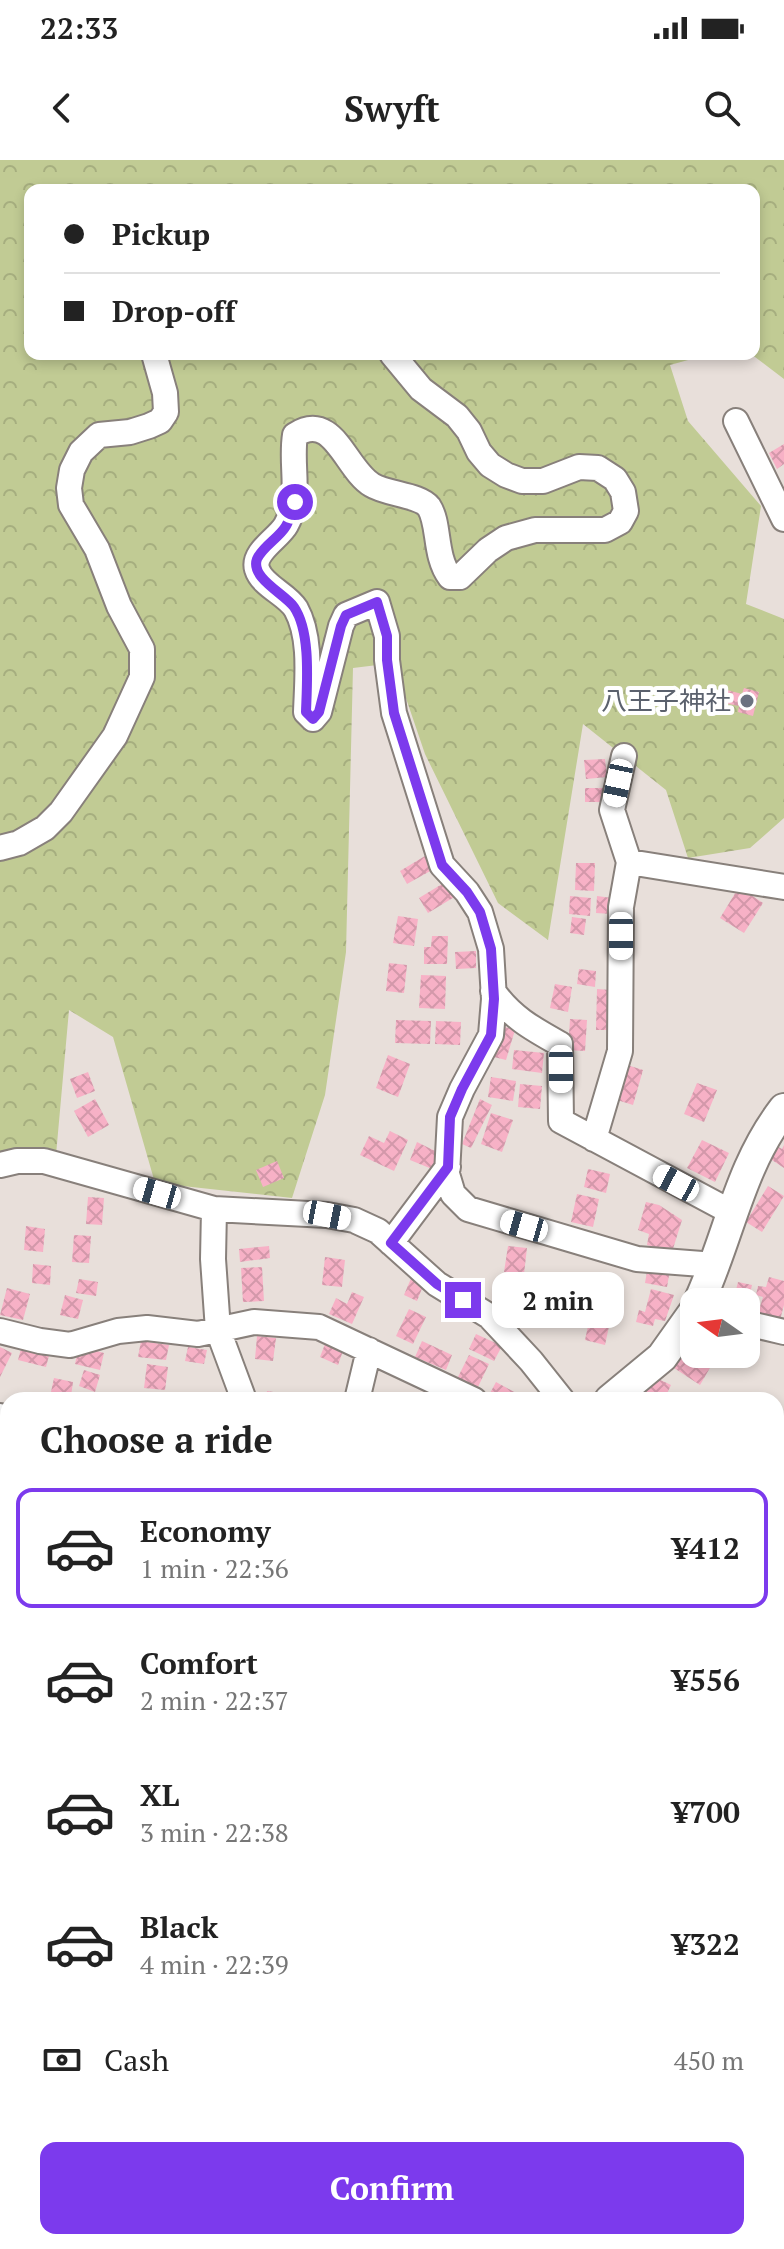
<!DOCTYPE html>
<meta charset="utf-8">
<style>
body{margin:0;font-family:"PT Serif","Noto Sans JP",serif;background:#f2f2f2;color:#222;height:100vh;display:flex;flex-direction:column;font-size:30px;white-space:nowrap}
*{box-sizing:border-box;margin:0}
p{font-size:26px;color:#767676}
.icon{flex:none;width:44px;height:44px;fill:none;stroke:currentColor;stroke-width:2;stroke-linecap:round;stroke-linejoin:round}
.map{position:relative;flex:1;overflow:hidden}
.side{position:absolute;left:0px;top:1232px;width:784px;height:858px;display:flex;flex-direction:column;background:#fff;border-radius:24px 24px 0 0;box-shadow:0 4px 12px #0003}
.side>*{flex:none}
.banner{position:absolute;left:24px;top:24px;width:736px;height:176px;border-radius:16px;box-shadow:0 4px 12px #0003;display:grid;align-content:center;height:176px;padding:0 40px;background:#fff}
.needle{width:52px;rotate:284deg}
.tools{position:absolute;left:680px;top:1128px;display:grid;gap:16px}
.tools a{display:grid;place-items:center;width:80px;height:80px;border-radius:16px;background:#fff;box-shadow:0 4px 12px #0003;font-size:40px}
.end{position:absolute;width:36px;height:36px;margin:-18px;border:10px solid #7c3aed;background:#fff;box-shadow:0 0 0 4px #fff}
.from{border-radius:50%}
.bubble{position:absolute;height:56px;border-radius:16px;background:#fff;box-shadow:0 4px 12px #0003;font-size:26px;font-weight:700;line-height:56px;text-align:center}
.car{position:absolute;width:24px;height:48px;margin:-24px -12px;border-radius:10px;box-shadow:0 0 6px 2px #0007;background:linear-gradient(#fff 24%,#345 0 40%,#fff 0 76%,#345 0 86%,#fff 0)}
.banner b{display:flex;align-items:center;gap:28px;height:76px;font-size:30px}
.banner b+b{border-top:2px solid #e0e0e0}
.banner i{width:20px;height:20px;background:#222}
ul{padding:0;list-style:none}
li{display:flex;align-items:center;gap:24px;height:120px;margin:0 16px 12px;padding:0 24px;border:4px solid transparent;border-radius:16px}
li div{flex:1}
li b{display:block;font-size:30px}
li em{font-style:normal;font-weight:700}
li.current{border-color:#7c3aed}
li>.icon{width:72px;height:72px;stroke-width:1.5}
h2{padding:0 40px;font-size:36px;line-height:96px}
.pay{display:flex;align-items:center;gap:20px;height:88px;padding:0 40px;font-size:30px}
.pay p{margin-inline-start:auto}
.button{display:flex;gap:16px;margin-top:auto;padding:16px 40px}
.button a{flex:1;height:92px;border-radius:16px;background:#7c3aed;color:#fff;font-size:32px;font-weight:700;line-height:92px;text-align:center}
.status{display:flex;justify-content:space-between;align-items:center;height:56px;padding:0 40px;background:#fff;direction:ltr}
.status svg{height:22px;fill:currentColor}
header{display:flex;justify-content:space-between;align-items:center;height:104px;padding:0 40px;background:#fff;font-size:36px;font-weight:700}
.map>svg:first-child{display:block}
.forest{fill:url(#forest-crowns)}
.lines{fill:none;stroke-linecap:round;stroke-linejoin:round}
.stream{stroke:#3ab7c3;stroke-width:5}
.building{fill:url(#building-cross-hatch)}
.minor-casing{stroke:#88807b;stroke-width:28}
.major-casing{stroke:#88807b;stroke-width:34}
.path{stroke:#a19a96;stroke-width:3;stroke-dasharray:4 4;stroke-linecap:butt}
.minor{stroke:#fff;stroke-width:24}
.major{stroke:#fff;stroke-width:30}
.route{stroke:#7c3aed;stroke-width:10}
.worship-dot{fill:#6b7280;stroke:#fff;stroke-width:3}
.labels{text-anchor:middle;stroke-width:8;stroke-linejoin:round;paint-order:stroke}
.worship-label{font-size:26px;fill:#5b616d;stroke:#fff;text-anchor:end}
</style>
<div class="status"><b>22:33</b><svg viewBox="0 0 49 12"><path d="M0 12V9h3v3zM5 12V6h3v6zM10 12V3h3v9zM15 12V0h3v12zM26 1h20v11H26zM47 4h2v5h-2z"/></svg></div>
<header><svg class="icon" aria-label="back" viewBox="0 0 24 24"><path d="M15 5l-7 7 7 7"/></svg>Swyft<svg class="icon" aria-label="search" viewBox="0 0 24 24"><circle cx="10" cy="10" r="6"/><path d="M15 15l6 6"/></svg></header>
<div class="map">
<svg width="784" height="2089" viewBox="0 0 784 2089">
<defs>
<pattern id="forest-crowns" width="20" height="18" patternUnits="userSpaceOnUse" patternTransform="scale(2)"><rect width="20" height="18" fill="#c1cb94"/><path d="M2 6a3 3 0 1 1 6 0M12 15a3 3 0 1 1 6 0" fill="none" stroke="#a6ae7f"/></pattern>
<pattern id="building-cross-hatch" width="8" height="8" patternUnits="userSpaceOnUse" patternTransform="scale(2)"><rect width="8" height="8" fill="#f7b1c6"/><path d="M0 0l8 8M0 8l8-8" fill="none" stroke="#d398aa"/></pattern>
</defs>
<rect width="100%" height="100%" fill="#e8dfda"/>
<path class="forest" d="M0 0H784V219L751 194H754V30H30V194H710L670 205 688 261 761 346 746 444 784 459V658L750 688 688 698 666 630 583 564 548 780 498 743 425 594 394 503 353 508 346 792 325 935 292 1038 155 1023 113 877 69 850 56 995 0 1002Z"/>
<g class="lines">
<path class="stream" d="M776 1426 784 1416
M240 2089 246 2082"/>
</g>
<path class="building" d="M784 284V304L777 309 769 293Z
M744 528 759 532 753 556 738 552 739 546 724 543 727 530 742 534Z
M605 599 607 617 586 619 584 600Z
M585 628H605V642H585Z
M425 696 432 710 407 724 400 711Z
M576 703H595L594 731 575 730Z
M447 721 456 736 428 753 419 738Z
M739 727 763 743 744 773 720 758Z
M570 736 591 738 590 756 569 754Z
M597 736 612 738 611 754 596 753Z
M398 756 418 759 414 786 393 783Z
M572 757 586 759 584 775 570 773Z
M432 776H448L447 804H424V787H431Z
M476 791V808L456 809 455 792Z
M389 803 407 805 404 833 386 831Z
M579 809 596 811 595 827 577 824Z
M421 815 446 816 445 849 419 848Z
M555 824 572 827 568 852 550 848Z
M597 829 611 830 610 870H596Z
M570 859 587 860 585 891 568 890Z
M396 860 431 861 430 884 395 883Z
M436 861 461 862 460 885 435 884Z
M502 866 515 870 506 900 494 897Z
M514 890 544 893 542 913 512 909Z
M388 895 410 904 398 937 376 928Z
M624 904 643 910 633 945 614 939Z
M88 912 95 931 77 938 70 919Z
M491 917 516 921 513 941 488 937Z
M697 923 717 930 704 962 684 954Z
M520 924 542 926 540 949 518 947Z
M95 939 109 965 88 977 74 951Z
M480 939 492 945 471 988 462 984Z
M491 953 513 960 502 992 481 984Z
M390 971 408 980 394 1011 360 995 369 976 384 983Z
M702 980 729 993 715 1022 687 1008Z
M417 982 439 993 432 1009 410 1000Z
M784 985V1008L769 998 777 986 782 989Z
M277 1001 284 1018 263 1027 256 1010Z
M588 1009 610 1014 606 1033 584 1027Z
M768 1026 784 1036 762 1072 746 1062Z
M577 1034 599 1039 593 1067 571 1062Z
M88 1037 104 1038 102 1065 86 1064Z
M646 1042 659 1045 682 1060 672 1092 647 1085 649 1074 638 1070Z
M26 1066 45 1069 43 1092 24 1090Z
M74 1075 91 1076 89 1103 72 1102Z
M269 1086 270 1098 240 1102 239 1089Z
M508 1086 527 1088 524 1114 504 1112Z
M325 1097 345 1100 342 1127 322 1125Z
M33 1104 51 1106 50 1125 32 1123Z
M648 1106 670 1110 667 1127 645 1123Z
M262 1107 264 1141 243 1142 241 1108Z
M536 1115 566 1117 565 1138 535 1136Z
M412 1116 425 1121 417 1141 404 1135Z
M769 1117 784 1121V1145L780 1160 752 1154 754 1146 760 1147 763 1137 756 1135 758 1126 766 1127Z
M79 1119 98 1122 96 1136 76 1133Z
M738 1122 752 1125 748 1142H733Z
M7 1128 30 1134 23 1160 0 1155Z
M651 1129 674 1135 665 1161 655 1159 653 1166 636 1162 639 1150 645 1152Z
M352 1132 364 1137 352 1164 329 1154 336 1138 347 1144Z
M65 1135 83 1140 78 1159 60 1155Z
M409 1149 426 1157 413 1184 396 1176Z
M591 1152 611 1157 605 1185 585 1180Z
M694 1173V1194H718L700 1225 674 1208Z
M476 1174 502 1186 494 1201 469 1189Z
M257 1176 276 1178 273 1201 255 1199Z
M141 1181 169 1185 166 1200 138 1197Z
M422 1181 452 1195 446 1210 415 1197Z
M325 1184 343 1191 338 1205 320 1197Z
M22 1185 50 1192 46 1207 18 1200Z
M79 1186 104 1193 100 1210 75 1204Z
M0 1187 12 1193 0 1217Z
M188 1187 207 1190 204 1204 185 1201Z
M469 1195 489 1204 477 1229 457 1219Z
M147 1204 168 1207 165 1230 144 1228Z
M84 1210 100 1215 95 1232 79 1226Z
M652 1216 671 1225 664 1240H643Z
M54 1218 73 1222 71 1236 51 1232Z
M496 1222 516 1233 512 1240H493L488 1237Z
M267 1231 286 1234 285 1240H266Z
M291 1232 320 1234 319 1240H290Z
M1 1310 8 1312V1331L0 1329Z
M0 1389 8 1395V1408L0 1418Z
M8 1612V1652H7L0 1626V1614Z
M0 1830 6 1835 1 1841 8 1847V1860L0 1853Z
M0 2047 8 2049V2074L0 2072Z
M117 2082H134L135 2089H109V2084Z"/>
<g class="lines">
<g class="minor-casing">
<path id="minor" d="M392 194 421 229 457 256 469 271 479 292 490 305 506 315 522 321H543L579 307 598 308 615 319 623 332 626 351 620 362 605 370H535L506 378 488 390 460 417H450C434 396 440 364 429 347 420 335 386 334 372 325 345 309 334 250 295 275 290 306 302 336 286 365 279 378 252 392 257 409 262 426 287 434 296 449 312 478 307 520 306 552L313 559 319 552 341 466 346 455 377 442 387 476V500L394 553 442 705 467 732 480 752 491 789 494 839 491 875 462 929 450 957 447 1014 453 1034 468 1049 637 1099 715 1105
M736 261 784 359
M0 688 19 683 45 668 61 652 115 576 142 517V489L119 446 97 389 71 345 69 328 72 310 81 292 99 275 130 272 149 266 160 261 166 252 165 233 154 194
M629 702 784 727
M493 831C511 857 533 869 560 884L561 961 731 1052
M594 979 620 891 621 747 629 702 612 650 624 596
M0 1005 17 1001H44L214 1049 327 1055 354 1060 378 1071 437 1124 489 1156 531 1201 562 1240
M214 1049 213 1099 218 1170 244 1240
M391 1083 448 1007
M746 1163 784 1172
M0 1171 40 1181 70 1185 118 1171 147 1168 198 1174 254 1162 319 1167 474 1240
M357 1240 369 1190
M0 1256 8 1263
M776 1355 784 1357
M776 1455 784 1445
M0 1486 8 1482
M0 1569 8 1576
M776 1684 784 1690
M0 1812 8 1816
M166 2082 167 2089
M331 2082 341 2089
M262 2089 267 2082"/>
</g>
<g class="major-casing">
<path id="major" d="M699 1142C729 1077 739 1007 784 949
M610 1240 662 1197 694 1152
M0 1510 8 1509"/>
</g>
<path class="path" d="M776 2046 784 2052"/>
<use href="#minor" class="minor"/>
<use href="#major" class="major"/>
</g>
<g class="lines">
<path class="route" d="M295 342C292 350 290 359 286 366 279 378 263 386 257 399 250 418 285 434 294 447 311 472 307 522 306 552L313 559 319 552 341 466 346 455 377 442 387 476V500L394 553 442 705 467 732 480 752 491 789 494 839 491 875 462 929 450 957 448 1007 391 1083 437 1124 463 1140"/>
</g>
<circle class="worship-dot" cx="747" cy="541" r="8"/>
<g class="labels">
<g class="worship-label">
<text x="731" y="550">八王子神社</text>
</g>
</g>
</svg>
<div class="tools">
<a><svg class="needle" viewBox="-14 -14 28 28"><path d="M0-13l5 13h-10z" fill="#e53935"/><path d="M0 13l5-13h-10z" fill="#767676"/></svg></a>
</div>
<i class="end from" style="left:295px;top:342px"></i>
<i class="end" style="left:463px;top:1140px"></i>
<div class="bubble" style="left:492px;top:1112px;width:132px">2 min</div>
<i class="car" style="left:618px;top:623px;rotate:192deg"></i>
<i class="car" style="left:621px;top:776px;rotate:180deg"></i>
<i class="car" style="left:561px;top:909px;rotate:180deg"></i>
<i class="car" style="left:676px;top:1023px;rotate:298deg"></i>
<i class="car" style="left:157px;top:1033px;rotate:286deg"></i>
<i class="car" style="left:327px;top:1055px;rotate:101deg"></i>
<i class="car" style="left:524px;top:1066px;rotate:286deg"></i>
<div class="banner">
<b><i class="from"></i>Pickup</b>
<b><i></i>Drop-off</b>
</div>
<section class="side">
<h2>Choose a ride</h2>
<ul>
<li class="current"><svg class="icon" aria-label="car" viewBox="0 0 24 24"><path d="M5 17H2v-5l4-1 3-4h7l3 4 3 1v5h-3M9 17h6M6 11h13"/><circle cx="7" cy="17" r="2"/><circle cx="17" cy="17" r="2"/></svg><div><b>Economy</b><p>1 min · 22:36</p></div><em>¥412</em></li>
<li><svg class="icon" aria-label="car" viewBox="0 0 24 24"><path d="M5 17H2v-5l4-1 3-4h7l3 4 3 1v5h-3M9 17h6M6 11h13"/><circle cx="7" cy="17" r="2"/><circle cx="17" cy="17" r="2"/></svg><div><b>Comfort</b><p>2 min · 22:37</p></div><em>¥556</em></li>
<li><svg class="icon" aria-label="car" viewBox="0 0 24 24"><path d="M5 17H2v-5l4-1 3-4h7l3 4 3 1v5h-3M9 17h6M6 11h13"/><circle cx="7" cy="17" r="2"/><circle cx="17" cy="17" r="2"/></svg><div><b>XL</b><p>3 min · 22:38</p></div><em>¥700</em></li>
<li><svg class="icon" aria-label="car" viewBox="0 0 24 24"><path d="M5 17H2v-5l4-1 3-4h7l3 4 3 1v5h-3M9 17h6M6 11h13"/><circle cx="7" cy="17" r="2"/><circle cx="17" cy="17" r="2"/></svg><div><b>Black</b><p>4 min · 22:39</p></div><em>¥322</em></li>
</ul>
<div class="pay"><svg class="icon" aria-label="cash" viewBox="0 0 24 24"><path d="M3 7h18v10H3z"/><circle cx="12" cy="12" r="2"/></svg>Cash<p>450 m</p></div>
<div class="button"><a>Confirm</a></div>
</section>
</div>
